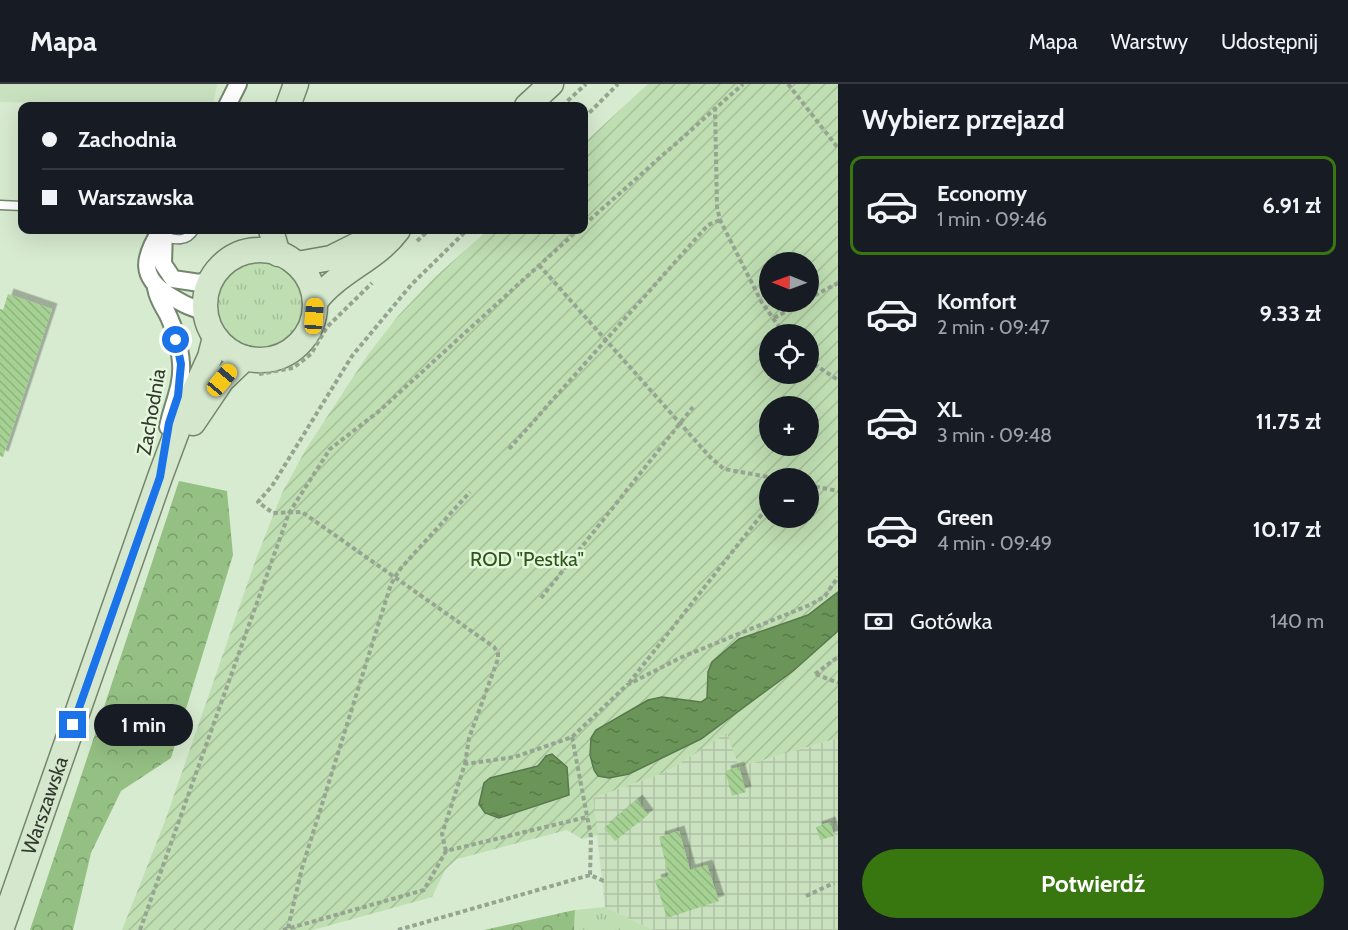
<!DOCTYPE html>
<html lang="pl">
<meta charset="utf-8">
<style>
body{margin:0;font-family:Cabin,sans-serif;background:#242831;color:#f1f3f6;height:100vh;display:flex;flex-direction:column;font-size:22px;white-space:nowrap}
*{box-sizing:border-box;margin:0}
p{font-size:20px;color:#9ea1a6}
.icon{flex:none;width:33px;height:33px;fill:none;stroke:currentColor;stroke-width:2;stroke-linecap:round;stroke-linejoin:round}
.map{position:relative;flex:1;overflow:hidden}
.details{display:flex;flex-direction:column;background:#171b24;width:510px}
.details>*{flex:none}
.banner{position:absolute;left:18px;top:18px;width:570px;height:132px;border-radius:12px;box-shadow:0 6px 24px #0002;display:grid;align-content:center;height:132px;padding:0 24px;background:#171b24}
.needle{width:39px;rotate:271deg}
.buttons{position:absolute;left:759px;top:168px;display:grid;gap:12px}
.buttons a{display:grid;place-items:center;width:60px;height:60px;border-radius:50%;background:#171b24;box-shadow:0 6px 24px #0002;font-size:30px}
.end{position:absolute;width:27px;height:27px;margin:-14px;border:8px solid #1a73e8;background:#fff;box-shadow:0 0 0 3px #fff}
.from{border-radius:50%}
.bubble{position:absolute;height:42px;border-radius:21px;background:#171b24;box-shadow:0 6px 24px #0002;font-size:20px;font-weight:800;line-height:42px;text-align:center}
.car{position:absolute;width:18px;height:36px;margin:-18px -9px;border-radius:8px;box-shadow:0 0 4px 2px #0007;background:linear-gradient(#f5c518 24%,#345 0 40%,#f5c518 0 76%,#345 0 86%,#f5c518 0)}
.banner b{display:flex;align-items:center;gap:21px;height:57px;font-size:22px}
.banner b+b{border-top:2px solid #363941}
.banner i{width:15px;height:15px;background:#f1f3f6}
ul{padding:0;list-style:none}
li{display:flex;align-items:center;gap:18px;height:99px;margin:0 12px 9px;padding:0 12px;border:3px solid transparent;border-radius:12px}
li div{flex:1}
li b{display:block;font-size:22px}
li em{font-style:normal;font-weight:800}
li.selected{border-color:#38760f}
li>.icon{width:54px;height:54px;stroke-width:1.5}
h2{padding:0 24px;font-size:27px;line-height:72px}
.pay{display:flex;align-items:center;gap:15px;height:66px;padding:0 24px;font-size:22px}
.pay p{margin-inline-start:auto}
.cta{display:flex;gap:12px;margin-top:auto;padding:12px 24px}
.cta a{flex:1;height:69px;border-radius:36px;background:#38760f;color:#fff;font-size:24px;font-weight:800;line-height:69px;text-align:center}
header{display:flex;align-items:center;gap:36px;box-sizing:border-box;height:84px;padding:0 30px;background:#171b24;border-bottom:2px solid #363941}
header strong{font-size:28px}
nav{display:flex;gap:33px;margin-inline-start:auto;font-size:21px}
main{display:flex;flex:1;min-height:0}
.map>svg:first-child{display:block}
.built{fill:#cae1c0}
.industrial{fill:url(#industrial-grid)}
.grass{fill:url(#grass-tufts)}
.forest{fill:url(#forest-crowns)}
.garden{fill:url(#garden-furrows);fill-rule:evenodd}
.water{fill:url(#water-ripples);stroke:#59794c;stroke-width:1.5}
.building{fill:url(#building-back-hatch);filter:url(#shadow)}
.lines{fill:none;stroke-linecap:round;stroke-linejoin:round}
.lane-casing{stroke:#75866e;stroke-width:11}
.street-casing{stroke:#75866e;stroke-width:20}
.secondary-casing{stroke:#75866e;stroke-width:27}
.path{stroke:#96a591;stroke-width:4;stroke-dasharray:4.5 3;stroke-linecap:butt}
.lane{stroke:#fff;stroke-width:8}
.street{stroke:#fff;stroke-width:16}
.secondary{stroke:#d5e8cd;stroke-width:24}
.route{stroke:#1a73e8;stroke-width:8}
.labels{text-anchor:middle;stroke-width:5;stroke-linejoin:round;paint-order:stroke}
.street-label{font-size:20px;fill:#32392f;stroke:#e5f8dd}
.park-label{font-size:20px;fill:#2e5619;stroke:#e5f8dd}
</style>
<header>
<strong>Mapa</strong>
<nav><a>Mapa</a><a>Warstwy</a><a>Udostępnij</a></nav>
</header>
<main>
<div class="map">
<svg width="838" height="846" viewBox="0 0 838 846">
<defs>
<pattern id="industrial-grid" width="8" height="8" patternUnits="userSpaceOnUse" patternTransform="scale(1.5)"><rect width="8" height="8" fill="#cae1c0"/><path d="M0 4h8M4 0v8" fill="none" stroke="#aec2a5"/></pattern>
<pattern id="grass-tufts" width="24" height="20" patternUnits="userSpaceOnUse" patternTransform="scale(1.5)"><rect width="24" height="20" fill="#bfdeb2"/><path d="M3 7l-1-3M5 7V3M7 7l1-3M15 17l-1-3M17 17v-4M19 17l1-3" fill="none" stroke="#a5bf99"/></pattern>
<pattern id="forest-crowns" width="20" height="18" patternUnits="userSpaceOnUse" patternTransform="scale(1.5)"><rect width="20" height="18" fill="#95c083"/><path d="M2 6a3 3 0 1 1 6 0M12 15a3 3 0 1 1 6 0" fill="none" stroke="#7a9d6c"/></pattern>
<pattern id="garden-furrows" width="10" height="10" patternUnits="userSpaceOnUse" patternTransform="scale(1.5)"><rect width="10" height="10" fill="#bfdeb2"/><path d="M-1 1l2-2M0 10L10 0M9 11l2-2" fill="none" stroke="#a5bf99"/></pattern>
<pattern id="water-ripples" width="26" height="14" patternUnits="userSpaceOnUse" patternTransform="scale(1.5)"><rect width="26" height="14" fill="#6a9458"/><path d="M2 4q2-2 4 0t4 0M15 11q2-2 4 0t4 0" fill="none" stroke="#587a49"/></pattern>
<pattern id="building-back-hatch" width="6" height="6" patternUnits="userSpaceOnUse" patternTransform="scale(1.5)"><rect width="6" height="6" fill="#a5d193"/><path d="M-1 5l2 2M0 0l6 6M5-1l2 2" fill="none" stroke="#8eb47f"/></pattern>
<filter id="shadow"><feDropShadow dx="5.5" dy="-5.5" stdDeviation="0" flood-color="#0004"/></filter>
</defs>
<rect width="100%" height="100%" fill="#d7ebd0"/>
<path class="built" d="M0 0H217L213 22 0 18Z"/>
<path class="industrial" d="M728 648 739 683 838 654V846H653L605 823 593 714 666 688Z"/>
<path class="grass" d="M218 221a42 42 0 1 1 84 0a42 42 0 1 1-84 0Z
M605 823 653 846H574L575 826Z"/>
<path class="forest" d="M179 397 227 407 233 471 171 674 121 707 91 769 73 846H30Z
M575 826 574 846H484Z"/>
<path class="garden" d="M648 0H838V654L739 683 727 649 666 688 593 714 598 751 582 755 567 746 457 775 445 786 432 813 313 846H122L165 737 256 475 282 409 306 365 367 272 398 232 435 193 488 146H584V59ZM770 178H808V218H770ZM770 250H808V290H770ZM770 322H808V362H770ZM770 394H808V434H770Z"/>
<path class="water" d="M838 508V547L793 587 701 655 629 690 609 694 598 692 594 686 590 671 591 654 596 646 648 616 662 613 701 618 707 614 708 588 712 578 739 555 808 531Z
M552 670 567 683 569 711 499 734 485 729 479 720 484 699 490 694 538 682 546 672Z"/>
<path class="building" d="M8 210 52 225 3 373 0 372V225L3 226Z
M739 683 746 708 732 712 725 687Z
M637 716 648 731 615 757 604 744Z
M830 738 834 752 820 756 816 743Z
M679 747 690 786 707 781 719 817 667 834 655 796 669 792 659 753Z"/>
<g class="lines">
<g class="lane-casing">
<path id="lane" d="M0 121 22 122
M164 153C176 156 187 158 194 146"/>
</g>
<g class="street-casing">
<path id="street" d="M227 22 238 0
M161 146C143 174 139 193 170 212 182 219 192 225 205 227
M164 146 163 180 173 195 200 199 213 193
M156 204C158 215 162 220 167 229 174 243 180 264 181 279 183 302 172 322 168 343"/>
</g>
<g class="secondary-casing">
<g id="secondary">
<path d="M288 22 296 0"/>
<path d="M527 22 551 0"/>
<path d="M271 146 278 170"/>
<circle cx="260" cy="221" r="55"/>
<path d="M297 180 331 174 381 149"/>
<path d="M315 218C338 187 376 176 398 146"/>
<path d="M193 339 222 296 245 274"/>
<path id="s1" d="M1 846 160 393 182 334 210 273 215 253"/>
</g>
</g>
<path class="path" d="M788 0 838 64
M562 22 586 0
M715 23 717 123 720 136 761 217 784 250
M584 34 618 0
M584 141 743 0
M417 157 429 146
M539 181 710 373 724 385 774 394
M808 215 838 199
M774 234 804 218
M808 276 838 296
M259 290 293 284 311 270 327 243 372 199
M509 365 708 141 720 136
M808 401 838 407
M541 514 693 323
M815 590 838 573
M816 590 838 599
M629 599 770 420
M572 653 591 753 590 791
M465 680 469 654 498 575V569L494 563 302 428 273 429 258 418 272 402 352 272 411 201 467 146
M446 767 442 750 465 680 515 673 572 653 627 601 682 573 812 520 825 512 838 493
M806 812 834 799
M288 844 302 784 391 500 401 484 470 408
M140 846 289 429 330 365 378 328 578 146
M283 846 424 806 446 767 587 733
M398 846 590 791 604 797"/>
<use href="#lane" class="lane"/>
<use href="#street" class="street"/>
<use href="#secondary" class="secondary"/>
</g>
<g class="lines">
<path class="route" d="M73 641 160 393 169 339 178 312 181 280 176 256"/>
</g>
<g class="labels">
<g class="street-label">
<text transform="translate(151 328) rotate(-80)" y="7">Zachodnia</text>
<text dy="7" stroke="none"><textPath href="#s1" startOffset="132">Warszawska</textPath></text>
</g>
<g class="park-label">
<text x="527" y="482">ROD "Pestka"</text>
</g>
</g>
</svg>
<div class="buttons">
<a><svg class="needle" viewBox="-14 -14 28 28"><path d="M0-13l5 13h-10z" fill="#e53935"/><path d="M0 13l5-13h-10z" fill="#9ea1a6"/></svg></a>
<a><svg class="icon" aria-label="locate" viewBox="0 0 24 24"><circle cx="12" cy="12" r="6"/><path d="M12 2v4M12 18v4M2 12h4M18 12h4"/></svg></a>
<a>+</a>
<a>−</a>
</div>
<i class="end from" style="left:176px;top:256px"></i>
<i class="end" style="left:73px;top:641px"></i>
<div class="bubble" style="left:94px;top:620px;width:99px">1 min</div>
<i class="car" style="left:314px;top:232px;rotate:4deg"></i>
<i class="car" style="left:222px;top:296px;rotate:40deg"></i>
<div class="banner">
<b><i class="from"></i>Zachodnia</b>
<b><i></i>Warszawska</b>
</div>
</div>
<section class="details">
<h2>Wybierz przejazd</h2>
<ul>
<li class="selected"><svg class="icon" aria-label="car" viewBox="0 0 24 24"><path d="M5 17H2v-5l4-1 3-4h7l3 4 3 1v5h-3M9 17h6M6 11h13"/><circle cx="7" cy="17" r="2"/><circle cx="17" cy="17" r="2"/></svg><div><b>Economy</b><p>1 min · 09:46</p></div><em>6.91 zł</em></li>
<li><svg class="icon" aria-label="car" viewBox="0 0 24 24"><path d="M5 17H2v-5l4-1 3-4h7l3 4 3 1v5h-3M9 17h6M6 11h13"/><circle cx="7" cy="17" r="2"/><circle cx="17" cy="17" r="2"/></svg><div><b>Komfort</b><p>2 min · 09:47</p></div><em>9.33 zł</em></li>
<li><svg class="icon" aria-label="car" viewBox="0 0 24 24"><path d="M5 17H2v-5l4-1 3-4h7l3 4 3 1v5h-3M9 17h6M6 11h13"/><circle cx="7" cy="17" r="2"/><circle cx="17" cy="17" r="2"/></svg><div><b>XL</b><p>3 min · 09:48</p></div><em>11.75 zł</em></li>
<li><svg class="icon" aria-label="car" viewBox="0 0 24 24"><path d="M5 17H2v-5l4-1 3-4h7l3 4 3 1v5h-3M9 17h6M6 11h13"/><circle cx="7" cy="17" r="2"/><circle cx="17" cy="17" r="2"/></svg><div><b>Green</b><p>4 min · 09:49</p></div><em>10.17 zł</em></li>
</ul>
<div class="pay"><svg class="icon" aria-label="cash" viewBox="0 0 24 24"><path d="M3 7h18v10H3z"/><circle cx="12" cy="12" r="2"/></svg>Gotówka<p>140 m</p></div>
<div class="cta"><a>Potwierdź</a></div>
</section>
</main>
